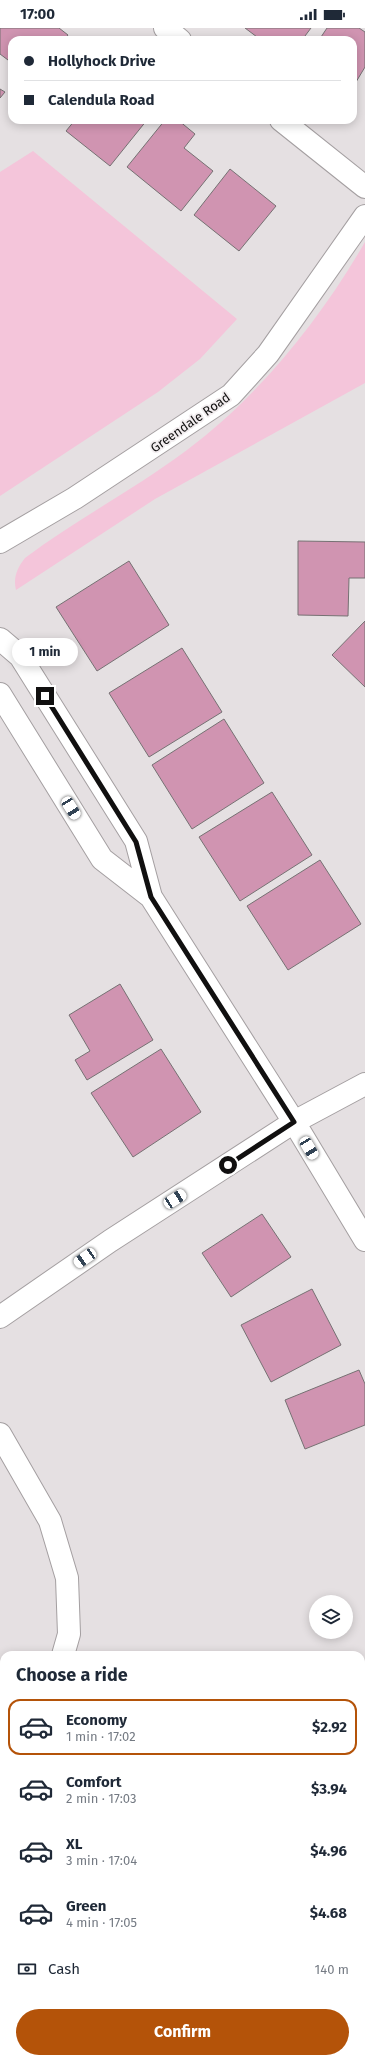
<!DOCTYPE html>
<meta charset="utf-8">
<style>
body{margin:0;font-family:"Fira Sans",sans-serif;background:#f2f2f3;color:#1f2937;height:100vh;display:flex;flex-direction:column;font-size:15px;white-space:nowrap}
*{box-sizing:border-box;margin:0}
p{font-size:13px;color:#747a83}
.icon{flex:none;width:22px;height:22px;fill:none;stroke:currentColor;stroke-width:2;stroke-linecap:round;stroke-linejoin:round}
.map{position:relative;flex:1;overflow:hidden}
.drawer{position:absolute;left:0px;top:1623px;width:365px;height:412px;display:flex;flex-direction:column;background:#fff;border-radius:12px 12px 0 0;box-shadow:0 2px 10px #0003}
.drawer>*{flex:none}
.hud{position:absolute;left:8px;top:8px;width:349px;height:88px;border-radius:12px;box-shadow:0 2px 10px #0003;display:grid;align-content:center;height:88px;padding:0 16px;background:#fff}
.controls{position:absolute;left:309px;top:1567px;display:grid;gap:8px}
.controls a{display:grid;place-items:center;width:44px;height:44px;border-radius:50%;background:#fff;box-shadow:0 2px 10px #0003;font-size:20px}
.end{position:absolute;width:18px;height:18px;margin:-9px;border:5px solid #111010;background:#fff;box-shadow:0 0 0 2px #fff}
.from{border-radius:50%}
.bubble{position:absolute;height:28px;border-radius:14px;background:#fff;box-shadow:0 2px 10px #0003;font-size:13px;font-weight:700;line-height:28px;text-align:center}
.car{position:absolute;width:12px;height:24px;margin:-12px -6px;border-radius:5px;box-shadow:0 0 3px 1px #0007;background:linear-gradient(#fff 24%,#345 0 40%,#fff 0 76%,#345 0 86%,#fff 0)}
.hud b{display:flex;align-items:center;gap:14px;height:38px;font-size:15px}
.hud b+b{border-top:1px solid #e0e1e3}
.hud i{width:10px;height:10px;background:#1f2937}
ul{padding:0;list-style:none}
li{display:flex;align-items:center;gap:12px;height:56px;margin:0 8px 6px;padding:0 8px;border:2px solid transparent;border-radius:12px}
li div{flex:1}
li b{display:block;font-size:15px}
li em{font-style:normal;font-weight:700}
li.selected{border-color:#b45309}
li>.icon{width:36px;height:36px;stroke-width:1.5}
h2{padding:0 16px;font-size:18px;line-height:48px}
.pay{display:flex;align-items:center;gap:10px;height:44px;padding:0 16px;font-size:15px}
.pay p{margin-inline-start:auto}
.cta{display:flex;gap:8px;margin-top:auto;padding:8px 16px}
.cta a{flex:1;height:46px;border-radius:24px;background:#b45309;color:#fff;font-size:16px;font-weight:700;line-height:46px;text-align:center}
.status{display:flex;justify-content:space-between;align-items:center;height:28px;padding:0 20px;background:#fff;direction:ltr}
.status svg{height:11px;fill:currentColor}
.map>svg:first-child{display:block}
.green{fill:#f4c5da}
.building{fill:#d094b1;stroke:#767173}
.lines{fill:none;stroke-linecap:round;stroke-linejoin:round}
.minor-casing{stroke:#a49fa1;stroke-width:24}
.tertiary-casing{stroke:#a49fa1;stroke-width:24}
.minor{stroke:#fff;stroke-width:22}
.tertiary{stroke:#fff;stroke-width:22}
.route{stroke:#111010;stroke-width:5}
.labels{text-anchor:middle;stroke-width:3.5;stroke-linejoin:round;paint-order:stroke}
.street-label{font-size:13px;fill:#111010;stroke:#f2edef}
</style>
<div class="status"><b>17:00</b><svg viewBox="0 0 49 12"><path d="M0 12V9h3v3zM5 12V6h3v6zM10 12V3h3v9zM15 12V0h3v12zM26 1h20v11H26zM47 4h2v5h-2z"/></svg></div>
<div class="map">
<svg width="365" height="2035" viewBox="0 0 365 2035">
<rect width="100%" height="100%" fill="#e5e0e2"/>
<path class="green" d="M33 123 237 291 200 331 158 364 0 468V144Z
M365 214V355L155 471 16 562C13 550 17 540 25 530 77 491 135 461 187 422 258 369 320 292 365 214Z"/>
<path class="building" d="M0 0H59L68 7 64 12H12V35L0 26Z
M245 0H311L302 12H261Z
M327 0H359L365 4V39L353 59V12H319Z
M0 61 5 64 0 70Z
M75 92H147L110 138 66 103Z
M165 92H178L195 106 184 120 213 143 181 183 127 139Z
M230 141 276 178 239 223 194 187Z
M298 513 365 514V550H349L348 588 298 587Z
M129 533 169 597 97 643 56 579Z
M365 593V659L332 627Z
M182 620 222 684 149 729 109 665Z
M224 691 264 755 192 801 152 737Z
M272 764 312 827 240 873 199 809Z
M320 832 361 896 288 942 247 878Z
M120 956 153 1012 87 1052 75 1032 90 1023 69 987Z
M161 1021 201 1084 133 1129 91 1065Z
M262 1186 291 1229 231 1269 202 1225Z
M312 1261 341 1317 271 1354 241 1297Z
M359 1342 365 1356V1397L305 1421 285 1372Z"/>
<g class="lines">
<g class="minor-casing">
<path id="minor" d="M165 0 180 12
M281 92 365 159
M0 611 20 628 136 813 151 869 294 1094 365 1212
M0 666 102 831 151 869
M0 1289 110 1213 294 1094 365 1056
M0 1406 50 1493 67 1550 69 1606 63 1627
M0 1747 4 1743
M361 1957 365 1952
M302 2035 305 2031"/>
</g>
<g class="tertiary-casing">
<path id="tertiary" d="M0 514 75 470 231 367 268 326 365 188"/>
</g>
<use href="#minor" class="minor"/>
<use href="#tertiary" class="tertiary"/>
</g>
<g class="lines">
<path class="route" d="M45 668 136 814 151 869 294 1094 228 1137"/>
</g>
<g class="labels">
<g class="street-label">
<text transform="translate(190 394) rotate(-35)" y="5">Greendale Road</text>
</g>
</g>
</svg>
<div class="controls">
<a><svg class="icon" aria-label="layers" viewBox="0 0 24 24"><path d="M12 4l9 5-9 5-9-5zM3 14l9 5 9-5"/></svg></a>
</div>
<i class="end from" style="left:228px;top:1137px"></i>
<i class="end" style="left:45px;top:668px"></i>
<div class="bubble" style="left:12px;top:610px;width:66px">1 min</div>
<i class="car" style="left:71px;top:780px;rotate:148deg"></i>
<i class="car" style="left:309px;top:1120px;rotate:149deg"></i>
<i class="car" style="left:175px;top:1171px;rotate:57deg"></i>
<i class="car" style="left:85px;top:1230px;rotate:236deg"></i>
<div class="hud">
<b><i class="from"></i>Hollyhock Drive</b>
<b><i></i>Calendula Road</b>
</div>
<section class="drawer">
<h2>Choose a ride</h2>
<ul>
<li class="selected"><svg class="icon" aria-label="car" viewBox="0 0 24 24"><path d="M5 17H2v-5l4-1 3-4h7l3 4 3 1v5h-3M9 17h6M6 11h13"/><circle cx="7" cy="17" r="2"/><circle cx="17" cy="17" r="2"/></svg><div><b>Economy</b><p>1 min · 17:02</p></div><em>$2.92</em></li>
<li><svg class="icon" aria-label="car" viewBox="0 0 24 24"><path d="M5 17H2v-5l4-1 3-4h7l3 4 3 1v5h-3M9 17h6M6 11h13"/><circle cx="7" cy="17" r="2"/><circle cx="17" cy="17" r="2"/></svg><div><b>Comfort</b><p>2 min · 17:03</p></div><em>$3.94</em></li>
<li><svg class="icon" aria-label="car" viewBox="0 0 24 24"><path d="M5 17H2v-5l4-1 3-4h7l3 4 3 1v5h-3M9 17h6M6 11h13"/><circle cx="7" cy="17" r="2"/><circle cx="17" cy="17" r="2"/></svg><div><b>XL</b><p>3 min · 17:04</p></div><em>$4.96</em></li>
<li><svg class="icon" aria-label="car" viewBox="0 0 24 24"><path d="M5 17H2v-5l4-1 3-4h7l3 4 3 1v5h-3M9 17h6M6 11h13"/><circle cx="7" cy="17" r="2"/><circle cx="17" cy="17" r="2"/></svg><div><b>Green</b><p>4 min · 17:05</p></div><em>$4.68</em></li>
</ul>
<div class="pay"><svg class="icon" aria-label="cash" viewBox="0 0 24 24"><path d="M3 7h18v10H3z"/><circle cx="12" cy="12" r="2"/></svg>Cash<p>140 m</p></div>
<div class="cta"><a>Confirm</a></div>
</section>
</div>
